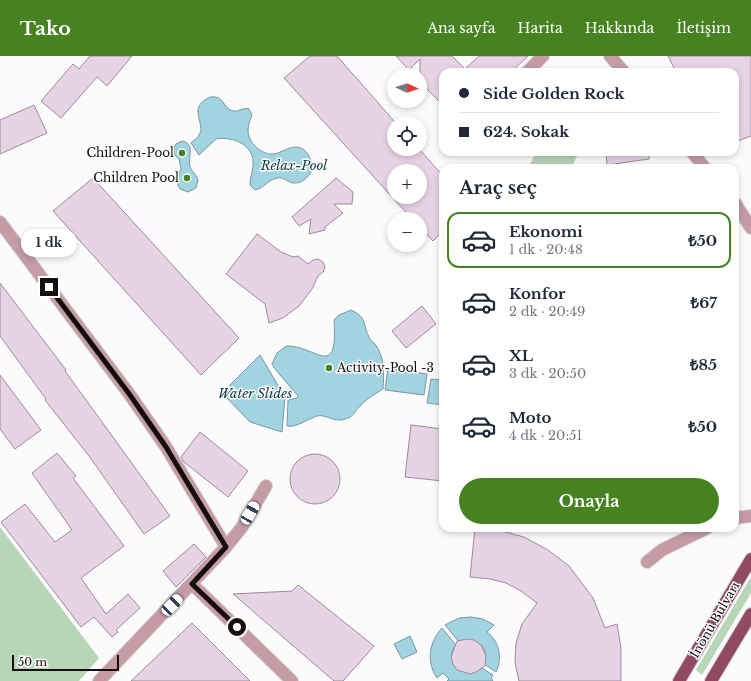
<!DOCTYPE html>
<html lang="tr">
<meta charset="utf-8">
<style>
body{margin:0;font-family:"Libre Baskerville",serif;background:#f6f6f7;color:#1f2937;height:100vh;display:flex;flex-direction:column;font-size:15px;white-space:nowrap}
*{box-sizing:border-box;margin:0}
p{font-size:13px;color:#747a83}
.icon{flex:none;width:22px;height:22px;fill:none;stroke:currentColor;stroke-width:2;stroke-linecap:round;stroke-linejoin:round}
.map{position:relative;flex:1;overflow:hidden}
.sheet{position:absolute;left:439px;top:108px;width:300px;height:368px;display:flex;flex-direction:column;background:#fff;border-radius:12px;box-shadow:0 2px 6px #0003}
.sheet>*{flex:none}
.top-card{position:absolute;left:439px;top:12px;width:300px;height:88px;border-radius:12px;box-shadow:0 2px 6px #0003;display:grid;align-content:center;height:88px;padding:0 20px;background:#fff}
.needle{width:26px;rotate:93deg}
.buttons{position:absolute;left:387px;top:12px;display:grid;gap:8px}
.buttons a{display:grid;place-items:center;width:40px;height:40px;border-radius:50%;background:#fff;box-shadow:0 2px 6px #0003;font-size:20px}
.scale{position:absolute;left:12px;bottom:10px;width:107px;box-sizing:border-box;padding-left:4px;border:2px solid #160e0b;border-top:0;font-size:11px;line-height:14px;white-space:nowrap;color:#160e0b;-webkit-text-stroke:3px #fbfbfb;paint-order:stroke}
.end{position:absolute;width:18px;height:18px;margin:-9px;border:5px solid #160e0b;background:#fff;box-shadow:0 0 0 2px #fff}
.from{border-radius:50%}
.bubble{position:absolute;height:28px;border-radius:14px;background:#fff;box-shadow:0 2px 6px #0003;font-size:13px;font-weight:800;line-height:28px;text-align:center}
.car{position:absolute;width:12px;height:24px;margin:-12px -6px;border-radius:5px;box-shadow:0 0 3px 1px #0007;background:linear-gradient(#fff 24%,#345 0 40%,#fff 0 76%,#345 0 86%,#fff 0)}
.top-card b{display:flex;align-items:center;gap:14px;height:38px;font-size:15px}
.top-card b+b{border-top:1px solid #e0e1e3}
.top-card i{width:10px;height:10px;background:#1f2937}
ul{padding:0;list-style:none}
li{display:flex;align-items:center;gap:12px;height:56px;margin:0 8px 6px;padding:0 12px;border:2px solid transparent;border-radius:12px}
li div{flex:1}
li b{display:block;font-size:15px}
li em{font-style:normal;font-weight:800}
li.current{border-color:#468320}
li>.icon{width:36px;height:36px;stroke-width:1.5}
h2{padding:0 20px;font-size:18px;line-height:48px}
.action{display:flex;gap:8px;margin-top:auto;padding:8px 20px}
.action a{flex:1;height:46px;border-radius:24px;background:#468320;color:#fff;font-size:16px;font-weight:800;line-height:46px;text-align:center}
header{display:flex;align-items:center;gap:24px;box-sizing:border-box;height:56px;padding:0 20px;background:#468320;color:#fff}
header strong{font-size:19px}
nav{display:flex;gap:22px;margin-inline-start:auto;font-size:14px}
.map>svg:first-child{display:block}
.green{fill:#b7d5b7}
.water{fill:#a2d3e0;stroke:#7898a0}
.building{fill:#e6d3e5;stroke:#9d8b9c;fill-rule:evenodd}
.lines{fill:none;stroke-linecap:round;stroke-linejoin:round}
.minor-casing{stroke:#d6d5d5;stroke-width:14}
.major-casing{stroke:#d6d5d5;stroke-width:14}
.minor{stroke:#c59ca6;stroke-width:12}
.major{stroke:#914b60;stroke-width:12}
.route{stroke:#160e0b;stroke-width:5}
.poi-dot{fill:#468320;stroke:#fbfbfb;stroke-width:1.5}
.labels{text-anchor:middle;stroke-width:3;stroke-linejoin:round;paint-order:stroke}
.poi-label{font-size:12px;fill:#160e0b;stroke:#fbfbfb;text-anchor:end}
.street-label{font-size:12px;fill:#160e0b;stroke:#fbfbfb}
.water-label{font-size:13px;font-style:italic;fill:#0b3843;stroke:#fbfbfb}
</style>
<header>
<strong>Tako</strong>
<nav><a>Ana sayfa</a><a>Harita</a><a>Hakkında</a><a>İletişim</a></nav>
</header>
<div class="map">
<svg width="751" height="625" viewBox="0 0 751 625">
<rect width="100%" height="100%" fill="#fbfbfb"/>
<path class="green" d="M536 96H579L571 112H528Z
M0 471 99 602 79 625H0Z
M751 521V537L702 619 696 614Z"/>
<path class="water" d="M210 41C225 39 222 52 233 55 239 56 243 51 249 53L252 59C250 64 248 69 248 74 248 86 260 98 272 98 278 98 284 94 290 92 305 87 311 101 313 113 308 122 300 130 290 126 285 124 283 121 278 122 268 123 265 132 255 134L250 129C250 122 252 117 253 110 255 89 234 80 216 83L199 99 191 87 198 81 201 75C201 60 190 51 210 41Z
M182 85C197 88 186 103 191 113 193 117 197 119 198 124L196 132 188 136 180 133 176 125 181 113 179 103C173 99 172 94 176 88Z
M351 254C368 262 362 267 369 281 370 284 373 285 375 288 385 301 384 318 383 333 375 338 366 343 360 350 353 357 354 362 341 364 332 365 325 358 317 360 307 363 297 372 287 370L288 344 297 342 298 340 275 313 272 308 277 297 286 290C316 289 338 326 334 264L339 259Z
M260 299 285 341 282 376 250 366 222 337Z
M388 312 427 318 424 339 385 334Z
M431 323 443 324V349L427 347Z
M471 561 483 563 494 569 487 576C499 585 503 602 496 616L484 608C490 588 476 583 459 586L445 569 459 562Z
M442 572 456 589C441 606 465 625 482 612L493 619 491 622 493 625H447L449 623 443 617 437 622C426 606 429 586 442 572Z
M410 580 417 596 402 603 394 588Z"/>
<path class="building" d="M90 0H132L107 30 97 21 61 62 41 45 73 8 79 13Z
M310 0H337L394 65V93H419L443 120V175L433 185 420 171V163H412L284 22ZM394 115H420V141H394Z
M396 0H452L465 13 479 0H528L511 16H443V49L420 26V3L409 14Z
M668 0H751V80L735 86V16H676Z
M34 49 47 77 0 98V64Z
M606 96H649V103L607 109Z
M93 122 239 282 201 319 53 155Z
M336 122 353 136 352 148H334L343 157 325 171V174L309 178 311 163 299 170 292 161Z
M257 178 281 196 293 201 298 200 308 208 313 204 318 203 323 206 325 211 323 216 318 220 312 233 299 250 283 262 269 267 265 248 226 218Z
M0 227 66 314 65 315 170 460 144 478 89 400 45 344 46 343 0 280Z
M422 250 436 268 406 292 392 275Z
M0 319 41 374 15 393 0 373Z
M411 369 443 373V425L405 421Z
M200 376 248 415 228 441 184 406 181 401Z
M57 397 76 420 73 422 124 490 81 522 106 558 128 538 140 552 116 574 118 576 112 581 94 561 81 571 1 466 25 448 55 486 72 474 32 417Z
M290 423a25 25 0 1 1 50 0a25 25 0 1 1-50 0Z
M475 472 498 474 524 481 548 494 569 510 593 542 605 572 617 568 621 592V625H519L515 607 516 587 522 568 537 547 521 535 506 527 490 523 470 521Z
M194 488 206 501 176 531 163 515Z
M298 529 374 590 343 625H334L233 538 292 535Z
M192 567 250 625H131Z
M467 583 474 584 481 589 486 600 485 610 476 616 470 618 457 614 453 608 451 601 457 585Z"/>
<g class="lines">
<g class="minor-casing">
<path id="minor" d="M610 0 624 16
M527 16 543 0
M692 96 705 112
M735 147 751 172
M0 166 130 339 166 391 226 491
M735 462 751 460
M647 506 662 494 707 472
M192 528 292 625
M99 625 226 491 242 471 266 430"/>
</g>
<g class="major-casing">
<path id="major" d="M679 625 751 503
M711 625 751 558"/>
</g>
<use href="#minor" class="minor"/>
<use href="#major" class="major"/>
</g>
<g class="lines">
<path class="route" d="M49 231 130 339 166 391 226 491 192 528 237 571"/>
</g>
<g class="poi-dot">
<circle cx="182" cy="97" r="4"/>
<circle cx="187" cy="122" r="4"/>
<circle cx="329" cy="312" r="4"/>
</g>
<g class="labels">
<g class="poi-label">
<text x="174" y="101">Children-Pool</text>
<text x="179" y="126">Children Pool</text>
<text x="337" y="316" text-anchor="start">Activity-Pool -3</text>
</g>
<g class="street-label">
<text transform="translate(715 564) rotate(-60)" y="4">İnönü Bulvarı</text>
</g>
<g class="water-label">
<text x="294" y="114">Relax-Pool</text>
<text x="255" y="342">Water Slides</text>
</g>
</g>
</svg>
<div class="buttons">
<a><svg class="needle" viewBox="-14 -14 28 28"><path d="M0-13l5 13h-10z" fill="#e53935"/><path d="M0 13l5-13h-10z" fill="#747a83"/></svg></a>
<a><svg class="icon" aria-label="locate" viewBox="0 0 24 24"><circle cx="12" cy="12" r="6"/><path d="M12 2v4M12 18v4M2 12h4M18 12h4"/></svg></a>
<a>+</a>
<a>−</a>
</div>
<div class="scale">50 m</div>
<i class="end from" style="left:237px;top:571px"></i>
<i class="end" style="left:49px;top:231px"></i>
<div class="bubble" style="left:21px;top:173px;width:56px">1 dk</div>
<i class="car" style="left:250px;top:457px;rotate:30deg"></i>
<i class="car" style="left:172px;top:549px;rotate:44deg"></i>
<div class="top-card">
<b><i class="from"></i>Side Golden Rock</b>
<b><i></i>624. Sokak</b>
</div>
<section class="sheet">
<h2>Araç seç</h2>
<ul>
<li class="current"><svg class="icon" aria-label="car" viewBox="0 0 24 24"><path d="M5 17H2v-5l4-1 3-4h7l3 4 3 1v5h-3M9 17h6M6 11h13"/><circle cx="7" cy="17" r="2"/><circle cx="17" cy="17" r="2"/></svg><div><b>Ekonomi</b><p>1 dk · 20:48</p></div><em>₺50</em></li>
<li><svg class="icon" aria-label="car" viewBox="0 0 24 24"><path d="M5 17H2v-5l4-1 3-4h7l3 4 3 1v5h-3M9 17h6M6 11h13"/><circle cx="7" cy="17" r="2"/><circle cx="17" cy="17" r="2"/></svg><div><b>Konfor</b><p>2 dk · 20:49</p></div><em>₺67</em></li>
<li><svg class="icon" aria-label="car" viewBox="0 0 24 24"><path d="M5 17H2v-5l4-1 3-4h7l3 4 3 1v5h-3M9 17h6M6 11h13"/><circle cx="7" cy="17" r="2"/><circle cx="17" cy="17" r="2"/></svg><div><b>XL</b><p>3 dk · 20:50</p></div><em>₺85</em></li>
<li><svg class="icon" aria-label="car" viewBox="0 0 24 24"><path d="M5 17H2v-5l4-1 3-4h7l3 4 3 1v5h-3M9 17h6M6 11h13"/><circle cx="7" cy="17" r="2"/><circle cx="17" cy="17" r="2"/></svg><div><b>Moto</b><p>4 dk · 20:51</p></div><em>₺50</em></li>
</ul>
<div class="action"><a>Onayla</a></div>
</section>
</div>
